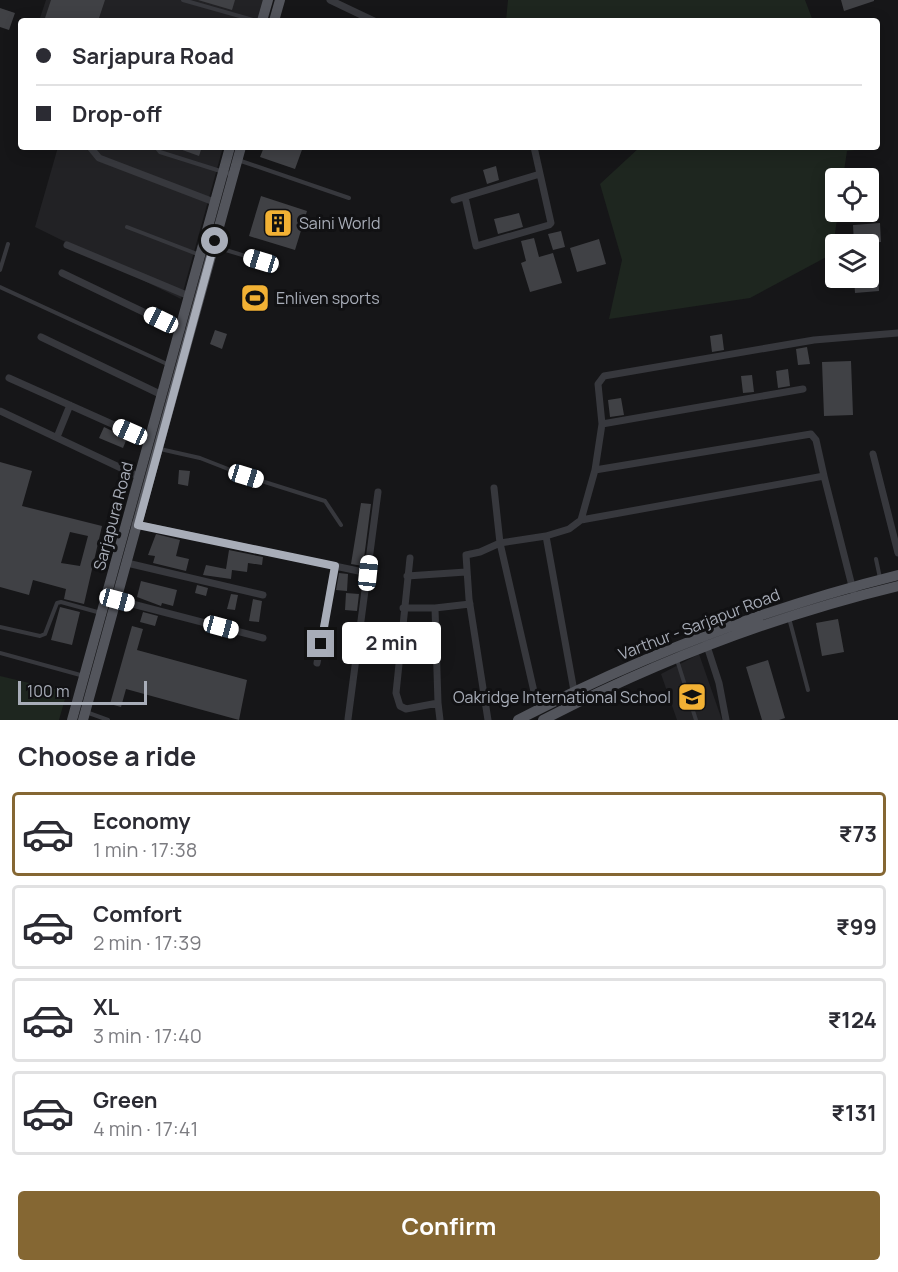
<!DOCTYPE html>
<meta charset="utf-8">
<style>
body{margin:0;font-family:Manrope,sans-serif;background:#f7f7f7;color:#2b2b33;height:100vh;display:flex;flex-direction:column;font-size:22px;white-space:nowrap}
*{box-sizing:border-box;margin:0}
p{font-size:20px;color:#7c7c81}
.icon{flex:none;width:33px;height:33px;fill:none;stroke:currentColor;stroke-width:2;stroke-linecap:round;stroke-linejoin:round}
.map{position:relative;height:720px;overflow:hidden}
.drawer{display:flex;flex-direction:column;background:#fff;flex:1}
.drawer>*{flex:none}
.top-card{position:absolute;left:18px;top:18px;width:862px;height:132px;border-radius:6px;box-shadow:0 3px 15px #0003;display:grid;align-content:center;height:132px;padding:0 18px;background:#fff}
.buttons{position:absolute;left:825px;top:168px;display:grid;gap:12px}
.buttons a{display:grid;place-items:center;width:54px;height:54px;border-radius:6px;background:#fff;box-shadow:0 3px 15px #0003;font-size:30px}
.scale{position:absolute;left:18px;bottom:15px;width:129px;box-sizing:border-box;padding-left:6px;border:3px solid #a8adb8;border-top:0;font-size:16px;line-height:21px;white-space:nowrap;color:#a8adb8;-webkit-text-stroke:4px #111113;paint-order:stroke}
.end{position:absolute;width:27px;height:27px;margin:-14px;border:8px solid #a8adb8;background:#111;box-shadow:0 0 0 3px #111}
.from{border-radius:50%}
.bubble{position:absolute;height:42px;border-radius:6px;background:#fff;box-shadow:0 3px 15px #0003;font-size:20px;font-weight:700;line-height:42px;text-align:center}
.car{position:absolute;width:18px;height:36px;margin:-18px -9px;border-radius:8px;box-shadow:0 0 4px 2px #0007;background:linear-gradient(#fff 24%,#345 0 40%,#fff 0 76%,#345 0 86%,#fff 0)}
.top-card b{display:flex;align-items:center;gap:21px;height:57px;font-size:22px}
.top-card b+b{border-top:2px solid #e1e1e2}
.top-card i{width:15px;height:15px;background:#2b2b33}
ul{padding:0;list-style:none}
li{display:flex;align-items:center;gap:18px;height:84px;margin:0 12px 9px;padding:0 6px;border:3px solid #e1e1e2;border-radius:6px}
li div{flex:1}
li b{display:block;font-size:22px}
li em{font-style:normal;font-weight:700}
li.on{border-color:#856733}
li>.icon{width:54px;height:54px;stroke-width:1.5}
h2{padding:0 18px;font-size:27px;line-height:72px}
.button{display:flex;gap:12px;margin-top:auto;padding:12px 18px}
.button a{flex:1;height:69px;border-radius:6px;background:#856733;color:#fff;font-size:24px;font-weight:700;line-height:69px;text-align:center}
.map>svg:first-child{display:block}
.built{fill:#222225}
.green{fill:#1e261f}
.building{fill:#404145;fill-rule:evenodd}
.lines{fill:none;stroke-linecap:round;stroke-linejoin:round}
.lane{stroke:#37383d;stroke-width:4}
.street{stroke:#37383d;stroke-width:7}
.primary{stroke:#53555c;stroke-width:10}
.route{stroke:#a8adb8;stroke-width:8}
.labels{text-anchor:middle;stroke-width:6;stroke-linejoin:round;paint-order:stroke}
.poi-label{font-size:16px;fill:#a8adb8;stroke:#111113;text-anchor:start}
.street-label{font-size:16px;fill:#a8adb8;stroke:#111113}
</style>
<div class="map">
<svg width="898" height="720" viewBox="0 0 898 720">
<rect width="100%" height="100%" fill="#161618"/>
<path class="built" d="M46 0H264L258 21H39Z
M58 147H223L181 299 35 227Z
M699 654 722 720H677L661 674Z"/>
<path class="green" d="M508 0H805L813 21H506Z
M640 147H862L863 149 847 151 843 178H836V212H838L832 254 750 298 609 319 622 260 600 184Z
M0 676 67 692 59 720H0Z"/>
<path class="building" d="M51 0H105L98 21H44Z
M198 0H235L232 10Z
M841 0H874V1L844 11Z
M0 8 15 13 9 30 0 27Z
M174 147H202L199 156Z
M264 147H303L295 169 260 157Z
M496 166 499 180 487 184 483 170Z
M261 196 307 211 295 250 249 236Z
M519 213 523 227 498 234 494 219Z
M880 223 881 242 854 244 853 225Z
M561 231 565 247 553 250 548 234Z
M534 238 539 257 553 253 562 283 530 292 521 263 526 261 521 241Z
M599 239 606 264 577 272 570 248Z
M868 275H878L879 291 855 293 854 278Z
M215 330 227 334 222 349 210 344Z
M722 334 724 350 712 352 710 336Z
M807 347 810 364 798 365 796 349Z
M851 361 853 415 824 416 822 362Z
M788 369 790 386 778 388 776 371Z
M752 375 754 392 743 393 741 376Z
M621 398 624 415 610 417 608 400Z
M104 427 127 438 123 448 99 438Z
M0 462 32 471 22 506 102 526 84 604 64 599 66 589 33 580 29 595 0 587ZM70 532 88 536 80 566 61 563Z
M179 470 190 471 188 486 178 484Z
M361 503 371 504 363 566 351 564Z
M156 534 180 540 176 556 189 559 186 571 153 563 155 556 148 555Z
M229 550 263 557 262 565 248 563 247 572 232 570 231 579 203 575 206 565 226 569Z
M339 573 348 574 347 591 336 590Z
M141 581 177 590 173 606 162 603 161 606 137 597Z
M197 585 208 588 206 596 195 593Z
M346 593 359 594 357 611 345 610Z
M231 594 238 595 235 610 227 609Z
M253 599 262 601 259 622 249 621Z
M60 607 80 612 72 645 51 640Z
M143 612 158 616 155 626 140 622Z
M838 619 844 652 822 656 816 623Z
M132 626 143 629 137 650 247 680 239 720 126 689 121 707 110 704Z
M768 660 785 718 779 720H762L746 667Z"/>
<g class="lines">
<path class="lane" d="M183 0 257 21
M156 147 160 152 233 175
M238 160 349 198
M127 227 200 255
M216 247 278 266
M0 270 8 244
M0 287 167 364
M160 449 200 458 246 476 325 501 341 525
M876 559 880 578
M789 618 808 690
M0 627 40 636 45 634 57 603 61 602 101 613
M0 653 84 676
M677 660 696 720
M86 712 108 720"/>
<path class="street" d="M330 0 374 21
M90 147 99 158 214 202
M465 197 476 246 549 225 551 223 534 147
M454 200 540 174
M67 245 189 296
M62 273 181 330
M41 337 162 395
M9 378 150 441
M0 411 140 477
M602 424 803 389
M57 437 70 405
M873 454 898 553
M824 476 853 590
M494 488 500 543 538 709
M581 520 824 476 816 440 811 434 595 470
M135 524 368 573
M546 536 569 529 581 520 595 470 602 424 598 384 604 376 814 340 898 333
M410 558 396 693 400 706 406 709 438 703 440 720
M127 563 263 595
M407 576 466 572
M117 600 263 638
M403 608H435L438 703
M435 608 470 604
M706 643 719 683 726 720
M317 663 335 566
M348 719 378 492
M488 720 469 599 466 555 480 552 500 543 546 536 574 691"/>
<path class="primary" d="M262 21 268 0
M274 21 280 0
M72 720 230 147
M83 720 241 147
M518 720C639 657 765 608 898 575
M543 720C657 661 773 616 898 586"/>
</g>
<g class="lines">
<path class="route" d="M215 241 138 525 335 566 321 644"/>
</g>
<defs>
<g id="building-square" transform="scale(1.5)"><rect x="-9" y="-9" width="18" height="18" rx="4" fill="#f2b134" stroke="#111113"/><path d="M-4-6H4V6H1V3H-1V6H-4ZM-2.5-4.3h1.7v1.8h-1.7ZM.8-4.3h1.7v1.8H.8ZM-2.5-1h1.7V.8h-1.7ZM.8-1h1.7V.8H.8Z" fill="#111"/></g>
<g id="stadium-square" transform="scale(1.5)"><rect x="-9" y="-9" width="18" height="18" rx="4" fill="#f2b134" stroke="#111113"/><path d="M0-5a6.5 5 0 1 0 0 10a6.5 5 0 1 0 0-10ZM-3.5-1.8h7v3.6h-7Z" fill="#111"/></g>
<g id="school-square" transform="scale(1.5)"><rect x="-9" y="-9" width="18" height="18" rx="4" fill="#f2b134" stroke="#111113"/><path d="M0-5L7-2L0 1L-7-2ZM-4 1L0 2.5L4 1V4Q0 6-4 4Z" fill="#111"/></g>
</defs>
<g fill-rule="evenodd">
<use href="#building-square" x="278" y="223"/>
<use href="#stadium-square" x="255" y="298"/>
<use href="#school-square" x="692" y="697"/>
</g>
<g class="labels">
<g class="poi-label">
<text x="299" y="229">Saini World</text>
<text x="276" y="304">Enliven sports</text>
<text x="671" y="703" text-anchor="end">Oakridge International School</text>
</g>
<g class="street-label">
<text transform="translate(113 516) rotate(-75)" y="6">Sarjapura Road</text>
<text transform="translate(699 624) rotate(-21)" y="6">Varthur - Sarjapur Road</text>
</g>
</g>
</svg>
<div class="buttons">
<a><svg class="icon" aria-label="locate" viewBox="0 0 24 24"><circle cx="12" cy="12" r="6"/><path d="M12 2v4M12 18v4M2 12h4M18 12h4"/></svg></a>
<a><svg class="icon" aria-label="layers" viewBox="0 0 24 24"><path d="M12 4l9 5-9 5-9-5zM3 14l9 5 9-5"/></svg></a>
</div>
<div class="scale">100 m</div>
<i class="end from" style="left:215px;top:241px"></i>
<i class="end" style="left:321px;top:644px"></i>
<div class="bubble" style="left:342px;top:622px;width:99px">2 min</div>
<i class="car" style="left:261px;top:261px;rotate:287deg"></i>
<i class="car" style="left:161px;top:320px;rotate:296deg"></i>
<i class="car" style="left:130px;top:432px;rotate:294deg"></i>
<i class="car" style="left:246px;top:476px;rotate:107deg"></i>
<i class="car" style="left:368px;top:573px;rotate:6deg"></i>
<i class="car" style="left:117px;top:600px;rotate:105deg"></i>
<i class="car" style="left:221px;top:627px;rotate:105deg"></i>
<div class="top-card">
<b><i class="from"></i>Sarjapura Road</b>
<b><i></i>Drop-off</b>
</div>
</div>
<section class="drawer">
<h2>Choose a ride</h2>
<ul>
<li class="on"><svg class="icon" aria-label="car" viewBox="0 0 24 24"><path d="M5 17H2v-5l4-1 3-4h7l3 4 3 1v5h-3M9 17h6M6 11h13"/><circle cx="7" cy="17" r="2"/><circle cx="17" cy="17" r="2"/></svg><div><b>Economy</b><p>1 min · 17:38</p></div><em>₹73</em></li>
<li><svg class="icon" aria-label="car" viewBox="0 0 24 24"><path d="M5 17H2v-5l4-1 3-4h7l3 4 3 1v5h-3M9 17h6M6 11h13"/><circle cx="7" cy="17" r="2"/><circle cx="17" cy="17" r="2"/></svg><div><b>Comfort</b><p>2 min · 17:39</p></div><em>₹99</em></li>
<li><svg class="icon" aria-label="car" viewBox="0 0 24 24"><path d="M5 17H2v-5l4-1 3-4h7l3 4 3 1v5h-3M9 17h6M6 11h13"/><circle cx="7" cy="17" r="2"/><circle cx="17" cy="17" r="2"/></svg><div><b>XL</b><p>3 min · 17:40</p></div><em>₹124</em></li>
<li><svg class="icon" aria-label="car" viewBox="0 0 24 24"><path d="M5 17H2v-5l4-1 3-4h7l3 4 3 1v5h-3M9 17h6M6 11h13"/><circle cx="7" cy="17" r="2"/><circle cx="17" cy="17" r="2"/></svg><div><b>Green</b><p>4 min · 17:41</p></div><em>₹131</em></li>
</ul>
<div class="button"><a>Confirm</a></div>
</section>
